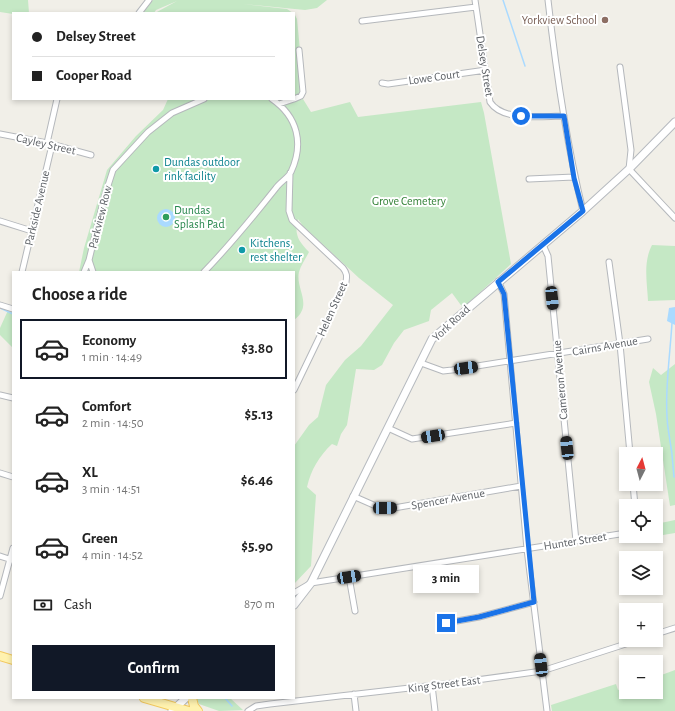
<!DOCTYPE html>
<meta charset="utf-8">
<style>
body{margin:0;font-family:"Alegreya Sans",sans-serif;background:#f6f6f6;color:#222;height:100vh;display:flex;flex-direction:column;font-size:15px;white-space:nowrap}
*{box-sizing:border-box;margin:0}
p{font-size:13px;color:#767676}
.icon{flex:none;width:22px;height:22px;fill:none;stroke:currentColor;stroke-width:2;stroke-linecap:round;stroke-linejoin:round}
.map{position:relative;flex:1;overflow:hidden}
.details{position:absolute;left:12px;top:271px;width:283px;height:428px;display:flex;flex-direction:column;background:#fff;border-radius:0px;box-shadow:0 2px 6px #0003}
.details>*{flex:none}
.top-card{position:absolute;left:12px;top:12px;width:283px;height:88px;border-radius:0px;box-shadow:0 2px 6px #0003;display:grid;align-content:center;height:88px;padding:0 20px;background:#fff}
.needle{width:26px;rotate:6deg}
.fabs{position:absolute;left:619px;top:447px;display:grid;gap:8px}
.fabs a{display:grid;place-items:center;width:44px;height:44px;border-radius:0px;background:#fff;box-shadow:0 2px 6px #0003;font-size:20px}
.end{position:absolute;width:18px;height:18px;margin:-9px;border:5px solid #1a73e8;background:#fff;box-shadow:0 0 0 2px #fff}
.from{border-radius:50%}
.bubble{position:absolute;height:28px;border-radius:0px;background:#fff;box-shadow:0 2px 6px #0003;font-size:13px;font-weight:700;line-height:28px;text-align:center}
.car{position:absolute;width:12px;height:24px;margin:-12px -6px;border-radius:5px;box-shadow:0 0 3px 1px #0007;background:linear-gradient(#222 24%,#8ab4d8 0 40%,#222 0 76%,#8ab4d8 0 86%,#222 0)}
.top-card b{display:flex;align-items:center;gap:14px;height:38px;font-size:15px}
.top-card b+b{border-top:1px solid #e0e0e0}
.top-card i{width:10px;height:10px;background:#222}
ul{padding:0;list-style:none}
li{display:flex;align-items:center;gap:12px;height:60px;margin:0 8px 6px;padding:0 12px;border:2px solid transparent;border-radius:0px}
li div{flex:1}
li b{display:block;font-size:15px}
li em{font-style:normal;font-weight:700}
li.current{border-color:#111827}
li>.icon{width:36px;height:36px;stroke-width:1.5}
h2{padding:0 20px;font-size:18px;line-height:48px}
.pay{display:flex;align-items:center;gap:10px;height:44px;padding:0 20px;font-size:15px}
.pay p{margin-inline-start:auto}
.button{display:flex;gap:8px;margin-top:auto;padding:8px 20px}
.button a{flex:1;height:46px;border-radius:0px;background:#111827;color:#fff;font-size:16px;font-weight:700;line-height:46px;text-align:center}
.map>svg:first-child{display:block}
.green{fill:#c5e8c5}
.water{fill:#aadaff}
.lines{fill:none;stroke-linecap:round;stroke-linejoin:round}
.stream{stroke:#aadaff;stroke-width:1.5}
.street-casing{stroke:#b5b8bc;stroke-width:7}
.secondary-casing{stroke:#b6babf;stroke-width:9}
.primary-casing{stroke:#f2c960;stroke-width:10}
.street{stroke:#fff;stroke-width:5}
.secondary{stroke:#fff;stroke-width:7}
.primary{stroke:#fff2af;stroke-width:8}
.route{stroke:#1a73e8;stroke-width:5}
.education-dot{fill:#8d6e63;stroke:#fff;stroke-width:1.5}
.culture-dot{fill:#0f9aa8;stroke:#fff;stroke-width:1.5}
.leisure-dot{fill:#2e9e5b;stroke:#fff;stroke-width:1.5}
.labels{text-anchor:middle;stroke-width:4;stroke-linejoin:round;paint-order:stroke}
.education-label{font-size:12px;fill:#785e54;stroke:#fff;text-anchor:end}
.street-label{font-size:12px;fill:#5f6368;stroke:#fff}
.culture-label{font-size:12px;fill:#0d838f;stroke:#fff;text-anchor:start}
.park-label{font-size:12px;fill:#348238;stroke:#fff}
.leisure-label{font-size:12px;fill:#27864d;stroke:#fff;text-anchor:start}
</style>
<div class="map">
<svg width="675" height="711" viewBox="0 0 675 711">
<rect width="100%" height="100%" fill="#f1efe8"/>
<path class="green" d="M0 0H28L29 13 13 14 0 12Z
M153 0H327L317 8 305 10 243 4 287 9 293 13H155L177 1 156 10 154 13H143Z
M294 13 297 19 304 92 300 100 303 99 311 112 350 102 358 117 481 102 484 113 511 264 463 308 452 293 431 310 429 321 404 330 394 343 382 365 374 370 356 369 347 425 341 434 337 446 332 444C319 456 311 470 307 487L316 495 311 566 294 584V446L309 425 318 417 326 385 345 360 361 346 393 305 359 278 303 226 298 219C294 234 298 241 309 252 306 258 301 265 299 272 295 289 314 305 294 320V272H79L84 248 107 170 136 136 163 110 168 99H294Z
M652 245 675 246V300L648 301C647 282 643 262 652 245Z
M9 308 13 309V348L0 335V328Z
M675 364V505L670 506 656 414 649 382 653 368 661 375Z
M675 520V533L645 538V536H656V524Z
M675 670V711H552L551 705 616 684 618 690 626 687V692H656V677Z
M196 698H230L243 710 219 711 199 704Z"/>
<path class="water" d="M157 218a9 9 0 1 1 18 0a9 9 0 1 1-18 0Z
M675 307V325L667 321 669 308Z"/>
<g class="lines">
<path class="stream" d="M503 0 525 66
M0 308 13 314
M672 323C670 355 664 397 668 428 671 444 673 460 674 477
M225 698 232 706"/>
<g class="street-casing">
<path id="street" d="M475 0 490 102C503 122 542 116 564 116
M548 0C556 71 566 142 583 211
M139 13 149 0
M362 21 476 7
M620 67 631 150 629 169 675 218
M382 83 388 84 486 70
M294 99 301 96 303 92 299 50
M279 104 294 99
M0 134 47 143 91 155
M47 143 57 99
M290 173 289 211 292 220 343 268C347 273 347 276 346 282L294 390
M529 179 574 177
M0 221 32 231
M543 245 548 256 576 541
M89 260 93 272
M609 262 620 344 630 454
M22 272 52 145
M84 272 89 260 104 198 113 170 148 132 172 113 204 99
M204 272C230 245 253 217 276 188 280 182 288 178 291 172 304 144 298 117 272 99
M498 281 504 294 527 549 547 711
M0 305 13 309
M421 363 443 371 452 370 648 339
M0 395 13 398
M388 428 412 439 516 423
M0 473 13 477
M633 484 635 506
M353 496 378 507 394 508 521 486
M0 556 12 560
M349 577 355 611
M294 593 311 583 626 533
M0 596 13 548
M446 623 479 617 534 602
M656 634 675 628
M432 685 435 711
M354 694 356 711
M248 711 256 706 270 704 462 682 542 671 638 640"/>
</g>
<g class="secondary-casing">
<path id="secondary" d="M294 605 311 583 432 339 583 211 629 169 675 122
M172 711 186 698"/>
</g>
<g class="primary-casing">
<path id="primary" d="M0 656 13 660
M144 698 189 711
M192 698 194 706 198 711"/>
</g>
<use href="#street" class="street"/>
<use href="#secondary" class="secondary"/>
<use href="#primary" class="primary"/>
</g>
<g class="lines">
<path class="route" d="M446 623 479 617 534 602 504 294 498 282 583 211 574 178 564 116H521"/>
</g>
<circle class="education-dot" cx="605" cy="20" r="4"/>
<g class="culture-dot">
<circle cx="156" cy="169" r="4"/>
<circle cx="242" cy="250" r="4"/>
</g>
<circle class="leisure-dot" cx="166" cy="217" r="4"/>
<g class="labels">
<g class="education-label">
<text x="597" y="24">Yorkview School</text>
</g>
<g class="street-label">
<text transform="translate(485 66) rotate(81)" y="4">Delsey Street</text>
<text transform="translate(434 77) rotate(-8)" y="4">Lowe Court</text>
<text transform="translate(46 144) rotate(13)" y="4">Cayley Street</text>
<text transform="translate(37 208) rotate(-77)" y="4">Parkside Avenue</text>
<text transform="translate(100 217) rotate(-76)" y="4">Parkview Row</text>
<text transform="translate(332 309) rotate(-66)" y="4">Helen Street</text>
<text transform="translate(451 323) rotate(-43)" y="4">York Road</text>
<text transform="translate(605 346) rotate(-10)" y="4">Cairns Avenue</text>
<text transform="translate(560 380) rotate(-95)" y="4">Cameron Avenue</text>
<text transform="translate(448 499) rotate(-10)" y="4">Spencer Avenue</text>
<text transform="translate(575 541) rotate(-9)" y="4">Hunter Street</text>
<text transform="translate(444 684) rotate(-7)" y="4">King Street East</text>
</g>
<g class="culture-label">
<text x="164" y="166">Dundas outdoor<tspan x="164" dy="14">rink facility</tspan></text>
<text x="250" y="247">Kitchens,<tspan x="250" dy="14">rest shelter</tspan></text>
</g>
<g class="park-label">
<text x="409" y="205">Grove Cemetery</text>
</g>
<g class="leisure-label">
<text x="174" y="214">Dundas<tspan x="174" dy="14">Splash Pad</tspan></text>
</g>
</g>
</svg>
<div class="fabs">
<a><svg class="needle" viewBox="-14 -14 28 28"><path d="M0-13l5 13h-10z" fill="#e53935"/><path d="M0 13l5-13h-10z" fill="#767676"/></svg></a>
<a><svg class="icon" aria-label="locate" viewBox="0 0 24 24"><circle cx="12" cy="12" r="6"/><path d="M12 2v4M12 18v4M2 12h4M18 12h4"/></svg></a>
<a><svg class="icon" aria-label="layers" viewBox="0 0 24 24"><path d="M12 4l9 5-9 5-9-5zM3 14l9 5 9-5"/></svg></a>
<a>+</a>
<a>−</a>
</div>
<i class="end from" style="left:521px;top:116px"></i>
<i class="end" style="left:446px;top:623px"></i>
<div class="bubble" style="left:413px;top:565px;width:66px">3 min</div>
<i class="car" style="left:552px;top:298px;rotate:174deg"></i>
<i class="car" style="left:466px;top:368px;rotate:82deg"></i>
<i class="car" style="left:433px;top:436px;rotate:261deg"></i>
<i class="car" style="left:567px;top:448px;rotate:354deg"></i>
<i class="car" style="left:385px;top:508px;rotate:89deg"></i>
<i class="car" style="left:349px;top:577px;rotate:81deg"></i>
<i class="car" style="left:541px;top:665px;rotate:353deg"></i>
<div class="top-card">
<b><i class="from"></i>Delsey Street</b>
<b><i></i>Cooper Road</b>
</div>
<section class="details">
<h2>Choose a ride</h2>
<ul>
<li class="current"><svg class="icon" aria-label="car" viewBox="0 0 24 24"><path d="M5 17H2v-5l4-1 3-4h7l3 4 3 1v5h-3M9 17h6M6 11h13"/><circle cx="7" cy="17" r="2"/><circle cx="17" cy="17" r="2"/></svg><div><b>Economy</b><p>1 min · 14:49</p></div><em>$3.80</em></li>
<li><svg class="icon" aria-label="car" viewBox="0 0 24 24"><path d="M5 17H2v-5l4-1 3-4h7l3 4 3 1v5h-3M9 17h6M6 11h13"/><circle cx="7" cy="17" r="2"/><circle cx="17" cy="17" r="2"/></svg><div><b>Comfort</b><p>2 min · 14:50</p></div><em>$5.13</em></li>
<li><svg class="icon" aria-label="car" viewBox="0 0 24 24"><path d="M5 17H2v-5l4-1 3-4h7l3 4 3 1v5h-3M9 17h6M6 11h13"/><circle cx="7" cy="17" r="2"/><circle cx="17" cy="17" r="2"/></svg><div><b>XL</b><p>3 min · 14:51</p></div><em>$6.46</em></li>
<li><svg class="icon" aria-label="car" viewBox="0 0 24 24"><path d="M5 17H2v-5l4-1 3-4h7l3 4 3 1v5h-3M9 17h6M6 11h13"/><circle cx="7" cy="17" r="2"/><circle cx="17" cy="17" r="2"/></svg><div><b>Green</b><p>4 min · 14:52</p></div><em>$5.90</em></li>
</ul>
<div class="pay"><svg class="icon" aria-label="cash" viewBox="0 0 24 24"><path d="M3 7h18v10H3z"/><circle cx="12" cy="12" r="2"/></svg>Cash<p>870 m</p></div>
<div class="button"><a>Confirm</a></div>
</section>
</div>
